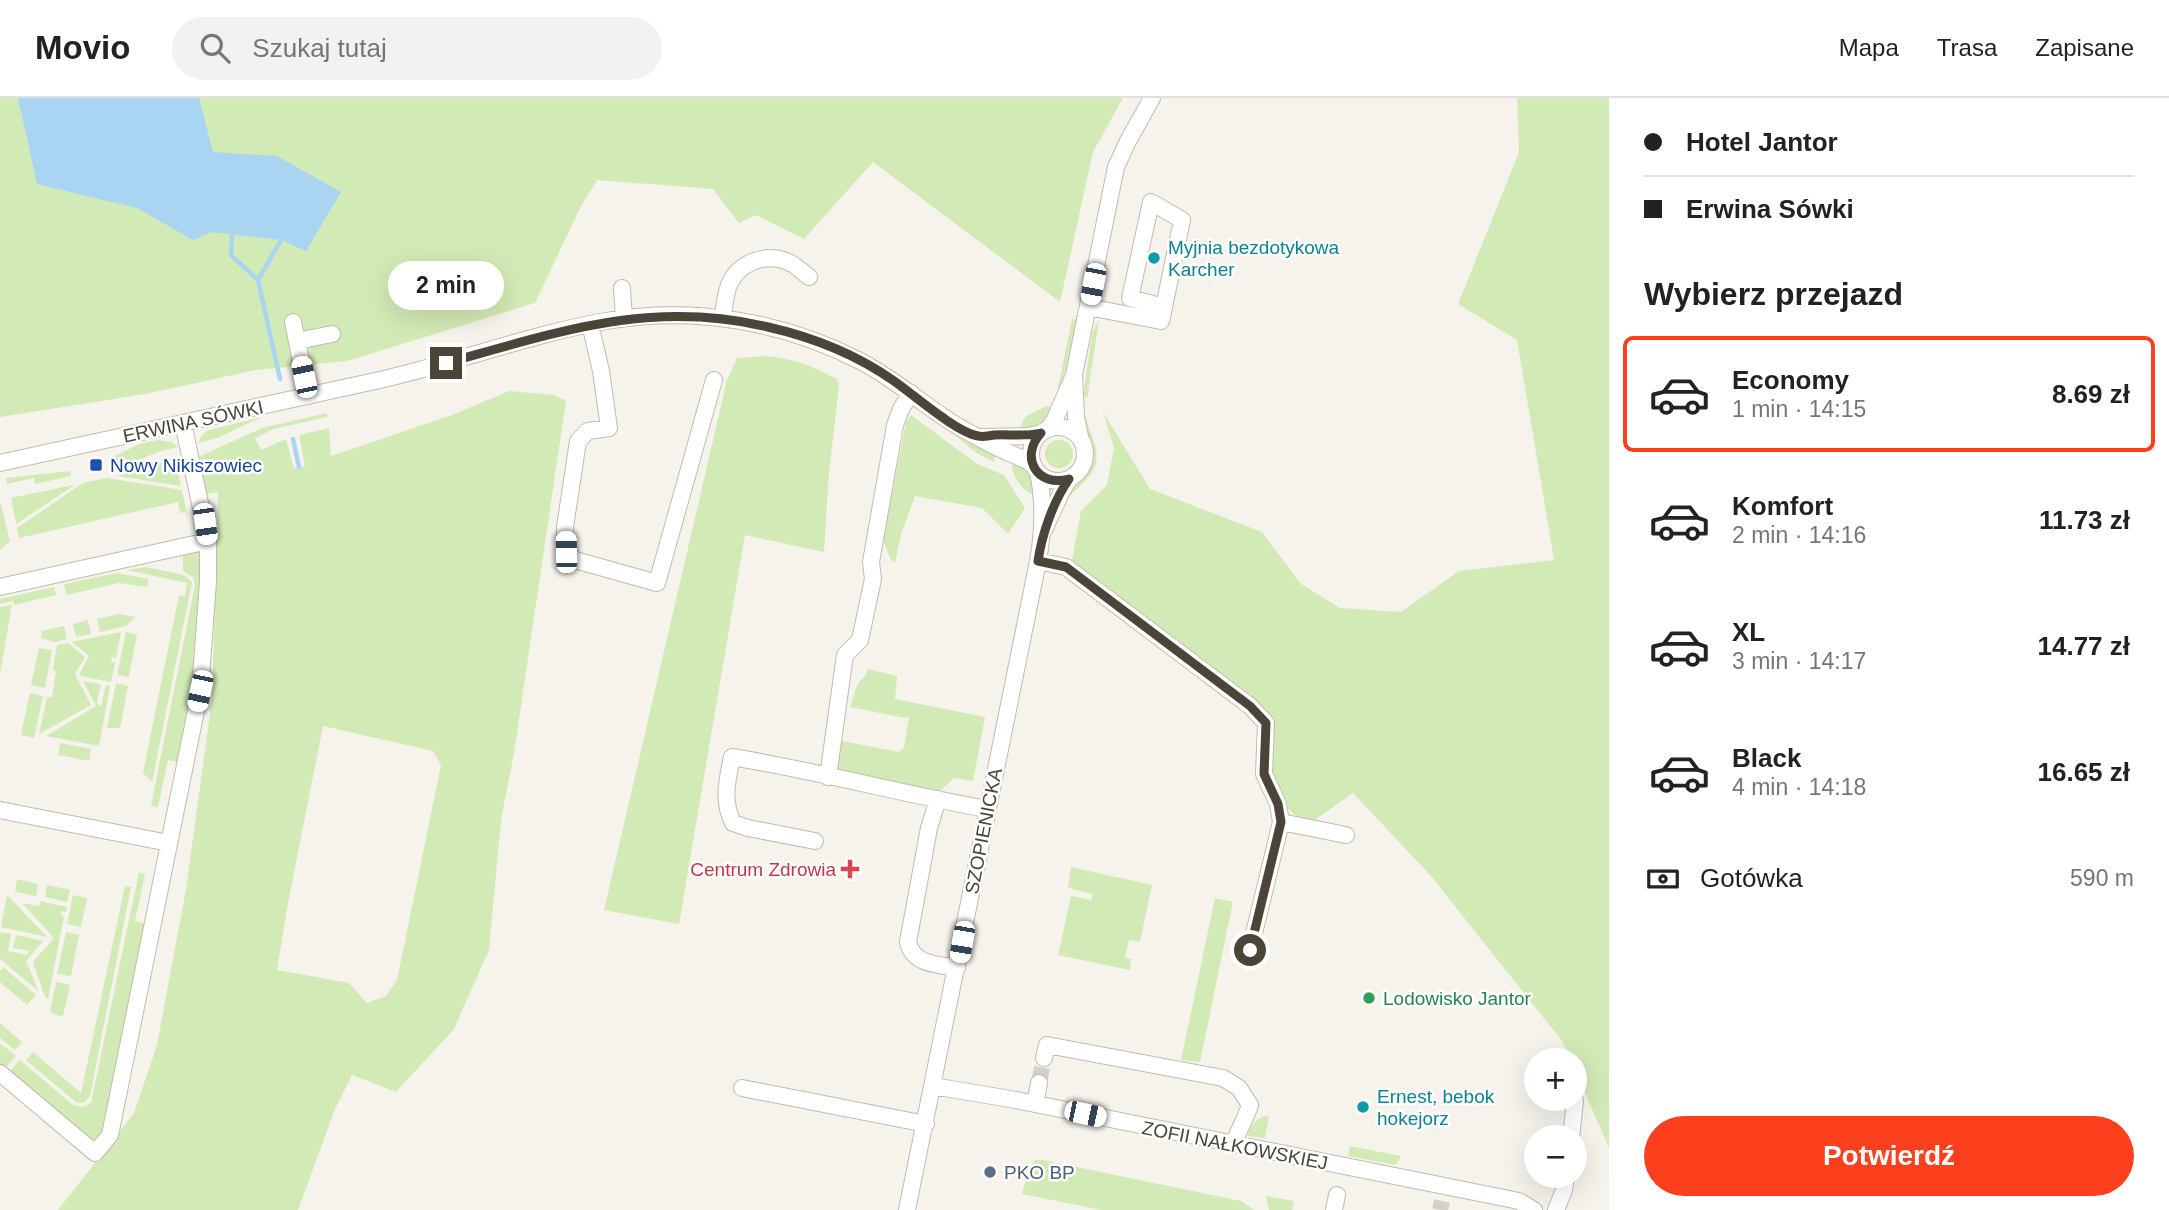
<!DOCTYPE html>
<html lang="pl">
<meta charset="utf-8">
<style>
body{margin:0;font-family:Arial,sans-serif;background:#f2f2f2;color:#222;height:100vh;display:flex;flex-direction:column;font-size:26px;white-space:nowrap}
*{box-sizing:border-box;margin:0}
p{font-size:23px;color:#767676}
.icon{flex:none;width:38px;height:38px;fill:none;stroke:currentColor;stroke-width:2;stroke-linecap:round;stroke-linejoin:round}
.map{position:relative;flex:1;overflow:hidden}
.panel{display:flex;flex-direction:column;background:#fff;width:560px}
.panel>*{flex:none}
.banner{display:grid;align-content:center;height:154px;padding:0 35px;background:#fff}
.fabs{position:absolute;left:1524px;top:950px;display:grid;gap:14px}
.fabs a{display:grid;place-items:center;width:63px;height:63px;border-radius:50%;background:#fff;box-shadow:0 7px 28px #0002;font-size:35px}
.end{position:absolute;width:32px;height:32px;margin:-16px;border:9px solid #4b4439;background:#fff;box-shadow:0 0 0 4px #fff}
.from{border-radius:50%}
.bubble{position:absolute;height:49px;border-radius:24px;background:#fff;box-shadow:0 7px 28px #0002;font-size:23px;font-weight:700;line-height:49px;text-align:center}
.car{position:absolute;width:21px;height:42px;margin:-21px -10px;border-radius:9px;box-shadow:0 0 5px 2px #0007;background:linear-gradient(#fff 24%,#345 0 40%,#fff 0 76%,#345 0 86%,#fff 0)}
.banner b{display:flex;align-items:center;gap:24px;height:66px;font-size:26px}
.banner b+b{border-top:2px solid #e0e0e0}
.banner i{width:18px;height:18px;background:#222}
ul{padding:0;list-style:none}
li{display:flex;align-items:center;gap:21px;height:116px;margin:0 14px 10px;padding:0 21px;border:4px solid transparent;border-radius:10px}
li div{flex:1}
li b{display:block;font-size:26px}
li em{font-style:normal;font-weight:700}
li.active{border-color:#fc3f1d}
li>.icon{width:63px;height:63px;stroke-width:1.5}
h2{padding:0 35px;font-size:32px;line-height:84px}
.pay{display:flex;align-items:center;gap:18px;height:77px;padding:0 35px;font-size:26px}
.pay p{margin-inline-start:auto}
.primary-button{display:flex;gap:14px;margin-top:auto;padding:14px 35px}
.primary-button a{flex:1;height:80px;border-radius:42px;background:#fc3f1d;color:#fff;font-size:28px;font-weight:700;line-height:80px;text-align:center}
header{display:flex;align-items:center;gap:42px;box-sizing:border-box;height:98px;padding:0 35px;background:#fff;border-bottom:2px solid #e0e0e0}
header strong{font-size:33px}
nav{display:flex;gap:38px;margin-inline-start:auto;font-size:24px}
.search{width:490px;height:63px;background:#f2f2f2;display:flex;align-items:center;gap:18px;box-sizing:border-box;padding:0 24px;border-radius:38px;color:#767676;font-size:26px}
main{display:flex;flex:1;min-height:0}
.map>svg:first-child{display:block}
.green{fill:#d2eab5;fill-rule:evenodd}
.water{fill:#a9d4f2}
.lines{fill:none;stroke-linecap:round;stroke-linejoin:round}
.stream{stroke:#a9d4f2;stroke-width:4.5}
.minor-tunnel{stroke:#d4d0c8;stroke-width:16;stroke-dasharray:16 8;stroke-linecap:butt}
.minor-casing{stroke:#c2bbae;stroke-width:18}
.minor{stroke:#fff;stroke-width:16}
.route{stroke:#4b4439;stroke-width:9}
.culture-dot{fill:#0f9aa8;stroke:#fff;stroke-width:2.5}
.transit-dot{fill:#1a4fb4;stroke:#fff;stroke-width:2.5}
.health-dot{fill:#e0444e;stroke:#fff;stroke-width:2.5}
.leisure-dot{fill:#2e9e5b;stroke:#fff;stroke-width:2.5}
.service-dot{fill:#5c6f8a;stroke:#fff;stroke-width:2.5}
.labels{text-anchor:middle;stroke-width:5;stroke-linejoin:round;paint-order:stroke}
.culture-label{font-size:19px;fill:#0d838f;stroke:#fff;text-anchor:start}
.street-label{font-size:19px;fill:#4b4439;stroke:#fff}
.transit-label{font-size:19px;fill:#164399;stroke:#fff;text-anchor:start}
.health-label{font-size:19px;fill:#be3a42;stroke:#fff;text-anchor:end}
.leisure-label{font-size:19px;fill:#27864d;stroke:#fff;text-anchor:start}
.service-label{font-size:19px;fill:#4e5e75;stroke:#fff;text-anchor:start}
</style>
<header>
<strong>Movio</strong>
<div class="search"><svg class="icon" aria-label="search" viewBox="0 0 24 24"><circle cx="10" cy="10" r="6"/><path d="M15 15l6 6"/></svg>Szukaj tutaj</div>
<nav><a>Mapa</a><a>Trasa</a><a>Zapisane</a></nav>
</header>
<main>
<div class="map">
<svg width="1609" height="1112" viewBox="0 0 1609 1112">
<rect width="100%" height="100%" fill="#f6f3ec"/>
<path class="green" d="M0 0H1123L1093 54 1060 204 873 64 804 141 756 117 739 125 713 91 597 82 580 110 535 205 347 263 256 272 145 296 0 319Z
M1517 0H1609V1050L1575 972V962H1571L1562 943 1431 778 1353 695 1315 722 1314 725C1292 723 1271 693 1269 671 1269 660 1272 648 1273 637L1072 462 1081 413 1107 387 1114 350 1103 314 1150 391 1262 434 1301 486 1340 510 1401 514 1459 473 1554 462 1517 242 1458 206 1519 54Z
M1072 221 1077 222 1060 293 1058 290Z
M1099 222 1089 287 1087 288 1089 290 1088 299 1083 298 1092 235Z
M766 258C795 261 812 268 837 281L839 288 829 374 824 454 745 437 679 826 604 812 727 282 737 260Z
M509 293 554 297 566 303 514 655 501 722 489 852 454 931 396 994 352 977 335 1011 298 1112H58L134 1015 157 947 186 791 212 601 218 394 206 396 198 359 262 330 327 315V319L274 331 255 340 261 352 286 341 294 370 305 368 299 337 329 330 331 358 452 317ZM323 628 433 653 441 667 397 882 386 898 367 905 349 885 277 872 288 805Z
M1046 308 1055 310C1042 327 1039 329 1018 333L1025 319Z
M1083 315C1087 320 1087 325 1089 330 1101 359 1100 370 1077 391 1072 395 1069 399 1065 403L1072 388 1088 373 1092 363V348L1084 332Z
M911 317 977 366 1004 377 1025 410 1008 436 982 410 915 398 901 436 895 465 891 462 883 443 906 324Z
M262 319 217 340 198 345 203 336 209 332Z
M953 336 971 346 996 355 994 364 978 356Z
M1045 356a14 14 0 1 1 28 0a14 14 0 1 1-28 0Z
M159 342 172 344 178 349C156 353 137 364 115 369L113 359 139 346Z
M1012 360C1030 372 1031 376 1036 397 1020 393 1010 375 1012 360Z
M170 362 176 366 181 388 117 378Z
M70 373 71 378 35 386 34 380 7 386 6 380Z
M107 380 182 392 189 425 185 414 180 415 178 404 19 440 17 430 83 385Z
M73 387V388L16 426 11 400Z
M0 403 10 443 0 452Z
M194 453 201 458 202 462 195 582 179 664 168 662 158 709 151 708 195 487 193 479 183 473V454Z
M146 469 184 477 192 484 152 684 143 675 179 497 185 498 187 485 127 472Z
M117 475 149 481 147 489 119 485 66 497 64 486Z
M54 489 56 497 14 507 13 503 0 506V501Z
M12 507 0 576V509Z
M119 516 135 519 126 528 100 534 97 521Z
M88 522 91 536 76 539 73 526Z
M64 528 67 541 54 544 41 540 42 533Z
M121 534 116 560 112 559 111 564 115 565 111 584 81 578 80 575 89 558 72 544Z
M126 534 137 537 129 579 117 577Z
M68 545 85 559 75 576 91 607 39 636 47 599H52L56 574 53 572 57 547Z
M39 550 52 552 45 590 31 587Z
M868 571 897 578 895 601 985 619 973 683 954 680 940 693 836 671 842 643 899 654 904 650 909 618 905 620 850 609 858 585 866 577Z
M83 583 101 586 97 604 101 609 106 587 110 588 99 648 46 638 96 608Z
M116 585 128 588 120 630H107Z
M30 595 43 598 34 640 21 637Z
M60 645 91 651 89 663 58 657Z
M1071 769 1152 787 1140 844 1129 842 1125 860 1131 861 1130 872 1058 857 1071 798 1091 802 1093 796 1068 790Z
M139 774 145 776 135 823 147 826 105 1031 99 1040 91 1042 8 975 20 962 73 1007 83 1009 91 1005Z
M17 781 38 786 36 798 15 794Z
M47 787 70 792 67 804 45 799Z
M125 788 131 789 90 998 85 1004 77 1005 26 962 33 954 81 995Z
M7 797 47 839 1 829Z
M73 797 87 800 81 829 67 826Z
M1215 800 1233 804 1200 964 1181 962Z
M40 803 67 809 66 814 61 813V817L64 818 48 901 45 899 33 864 54 840 22 805 39 808Z
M0 834 11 836 8 853 26 857 30 853 13 850 16 837 43 843 26 863 39 894 0 861Z
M66 834 79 837 71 878 57 876Z
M3 869 36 897 27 907 0 884V873Z
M56 884 70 887 63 918 55 917 50 913Z
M0 925 22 944 15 952 0 940Z
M0 945 16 958 4 971 0 968Z
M1263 1018H1269L1265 1040 1248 1038C1248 1030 1256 1022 1263 1018Z
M1350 1048 1401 1058 1396 1067 1348 1058Z
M1035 1062H1043L1241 1103 1254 1112H1101L1022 1096 1029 1070Z
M1266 1098 1294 1103 1292 1112H1269Z"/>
<path class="water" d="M18 0H199L213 54 277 58 341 94 306 153 281 142 212 134 193 142 137 110 37 86Z"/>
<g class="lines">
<path class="stream" d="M232 137 231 157 258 182 280 281
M258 182 281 142
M293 341 299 369"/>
<path class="minor-tunnel" d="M1039 985 1044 960
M1440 1112 1442 1103"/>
<g class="minor-casing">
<path id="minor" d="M622 190 624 221
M1088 209 1161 223 1164 209 1182 122 1151 104 1130 200 1164 209
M723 220C724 209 725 197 729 187 738 165 764 155 786 163 795 166 801 173 809 179
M293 224 308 298
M590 226 601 273 609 330 588 333 578 343 565 429 566 454 575 462 657 485 714 282
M297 243 332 236
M1074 277 1076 319 1080 339
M1031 356a27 27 0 1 1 54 0a27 27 0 1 1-54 0Z
M1049 330 1054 323 1074 277 1116 69 1128 43 1152 0
M979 339 1029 338 1041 335
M0 365C128 336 256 310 384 281 458 264 531 236 606 223 693 208 782 223 860 263 893 280 920 304 951 324 965 333 980 340 994 348 1007 355 1021 358 1033 367
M1043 434 1061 395 1069 381
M1038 463 1066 469 1250 608 1266 625 1264 676 1278 706 1281 724 1250 852
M0 489 208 443
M828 679 845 557 860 542 873 481 871 464 895 327 901 311 911 295
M938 701 929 730 908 844C913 867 937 866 957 870
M0 712 169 745
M1281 724 1346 737
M815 743 748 730 733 725C722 702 727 683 732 659 818 673 902 696 987 711
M1044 960 1047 947 1223 980 1239 990 1250 1007C1246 1021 1237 1033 1234 1047
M0 975 95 1055 110 1037 200 593 208 483V443L183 325
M933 988 1016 1002 1519 1103 1534 1112
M742 990 926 1026
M1035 1006 1039 985
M1571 1040 1575 1003
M907 1112 1038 463C1043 435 1044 402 1038 374
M1334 1112 1337 1097
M1556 1112 1564 1092 1566 1078"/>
</g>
<use href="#minor" class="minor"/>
</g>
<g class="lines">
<path class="route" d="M446 265C558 234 651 201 768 229 812 239 857 257 894 283 914 297 956 334 978 338 983 339 989 338 994 337 1010 336 1025 339 1041 335 1019 359 1037 390 1069 381 1053 404 1042 436 1038 463L1066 469 1250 608 1266 625 1264 676 1278 706 1281 724 1250 852"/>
</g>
<g class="culture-dot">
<circle cx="1154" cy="160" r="7"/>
<circle cx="1363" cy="1009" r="7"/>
</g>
<rect class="transit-dot" x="89" y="360" width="14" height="14" rx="3.5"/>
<path class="health-dot" d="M846.5 760.5h7v7h7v7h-7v7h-7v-7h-7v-7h7z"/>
<circle class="leisure-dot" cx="1369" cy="900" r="7"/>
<circle class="service-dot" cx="990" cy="1074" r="7"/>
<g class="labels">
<g class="culture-label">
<text x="1168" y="156">Myjnia bezdotykowa<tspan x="1168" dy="22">Karcher</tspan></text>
<text x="1377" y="1005">Ernest, bebok<tspan x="1377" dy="22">hokejorz</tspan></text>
</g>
<g class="street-label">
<text transform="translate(193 323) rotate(-12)" y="7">ERWINA SÓWKI</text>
<text transform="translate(983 733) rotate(-79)" y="7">SZOPIENICKA</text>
<text transform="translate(1235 1047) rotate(11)" y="7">ZOFII NAŁKOWSKIEJ</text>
</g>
<g class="transit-label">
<text x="110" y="374">Nowy Nikiszowiec</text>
</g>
<g class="health-label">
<text x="836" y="778">Centrum Zdrowia</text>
</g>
<g class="leisure-label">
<text x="1383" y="907">Lodowisko Jantor</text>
</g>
<g class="service-label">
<text x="1004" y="1081">PKO BP</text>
</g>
</g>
</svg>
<div class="fabs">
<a>+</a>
<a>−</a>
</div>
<i class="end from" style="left:1250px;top:852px"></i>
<i class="end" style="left:446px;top:265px"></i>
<div class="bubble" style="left:388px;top:163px;width:116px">2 min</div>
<i class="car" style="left:1093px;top:186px;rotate:191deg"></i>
<i class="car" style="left:304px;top:279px;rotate:348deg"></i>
<i class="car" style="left:205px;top:426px;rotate:172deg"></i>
<i class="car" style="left:566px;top:454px;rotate:359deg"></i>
<i class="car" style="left:200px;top:593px;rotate:192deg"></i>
<i class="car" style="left:962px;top:844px;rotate:190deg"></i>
<i class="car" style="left:1085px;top:1016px;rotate:102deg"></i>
</div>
<section class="panel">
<div class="banner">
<b><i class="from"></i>Hotel Jantor</b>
<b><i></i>Erwina Sówki</b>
</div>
<h2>Wybierz przejazd</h2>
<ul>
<li class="active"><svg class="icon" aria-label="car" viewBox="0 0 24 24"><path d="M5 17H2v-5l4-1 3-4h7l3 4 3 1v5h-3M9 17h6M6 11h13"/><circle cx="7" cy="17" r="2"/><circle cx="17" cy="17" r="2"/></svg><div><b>Economy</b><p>1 min · 14:15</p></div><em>8.69 zł</em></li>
<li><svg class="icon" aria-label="car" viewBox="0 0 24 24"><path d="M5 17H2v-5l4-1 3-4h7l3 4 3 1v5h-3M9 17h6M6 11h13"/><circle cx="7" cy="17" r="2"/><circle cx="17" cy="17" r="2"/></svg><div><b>Komfort</b><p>2 min · 14:16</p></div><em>11.73 zł</em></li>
<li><svg class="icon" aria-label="car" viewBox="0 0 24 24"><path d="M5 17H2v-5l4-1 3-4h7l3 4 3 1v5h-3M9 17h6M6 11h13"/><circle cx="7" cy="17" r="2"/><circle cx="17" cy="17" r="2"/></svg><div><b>XL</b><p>3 min · 14:17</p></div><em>14.77 zł</em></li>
<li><svg class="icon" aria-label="car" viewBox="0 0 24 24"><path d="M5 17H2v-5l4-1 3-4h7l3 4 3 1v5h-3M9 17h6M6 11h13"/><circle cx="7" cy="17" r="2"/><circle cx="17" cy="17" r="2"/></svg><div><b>Black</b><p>4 min · 14:18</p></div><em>16.65 zł</em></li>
</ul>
<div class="pay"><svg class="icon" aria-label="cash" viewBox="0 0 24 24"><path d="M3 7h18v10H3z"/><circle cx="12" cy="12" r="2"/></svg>Gotówka<p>590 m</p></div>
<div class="primary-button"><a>Potwierdź</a></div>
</section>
</main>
